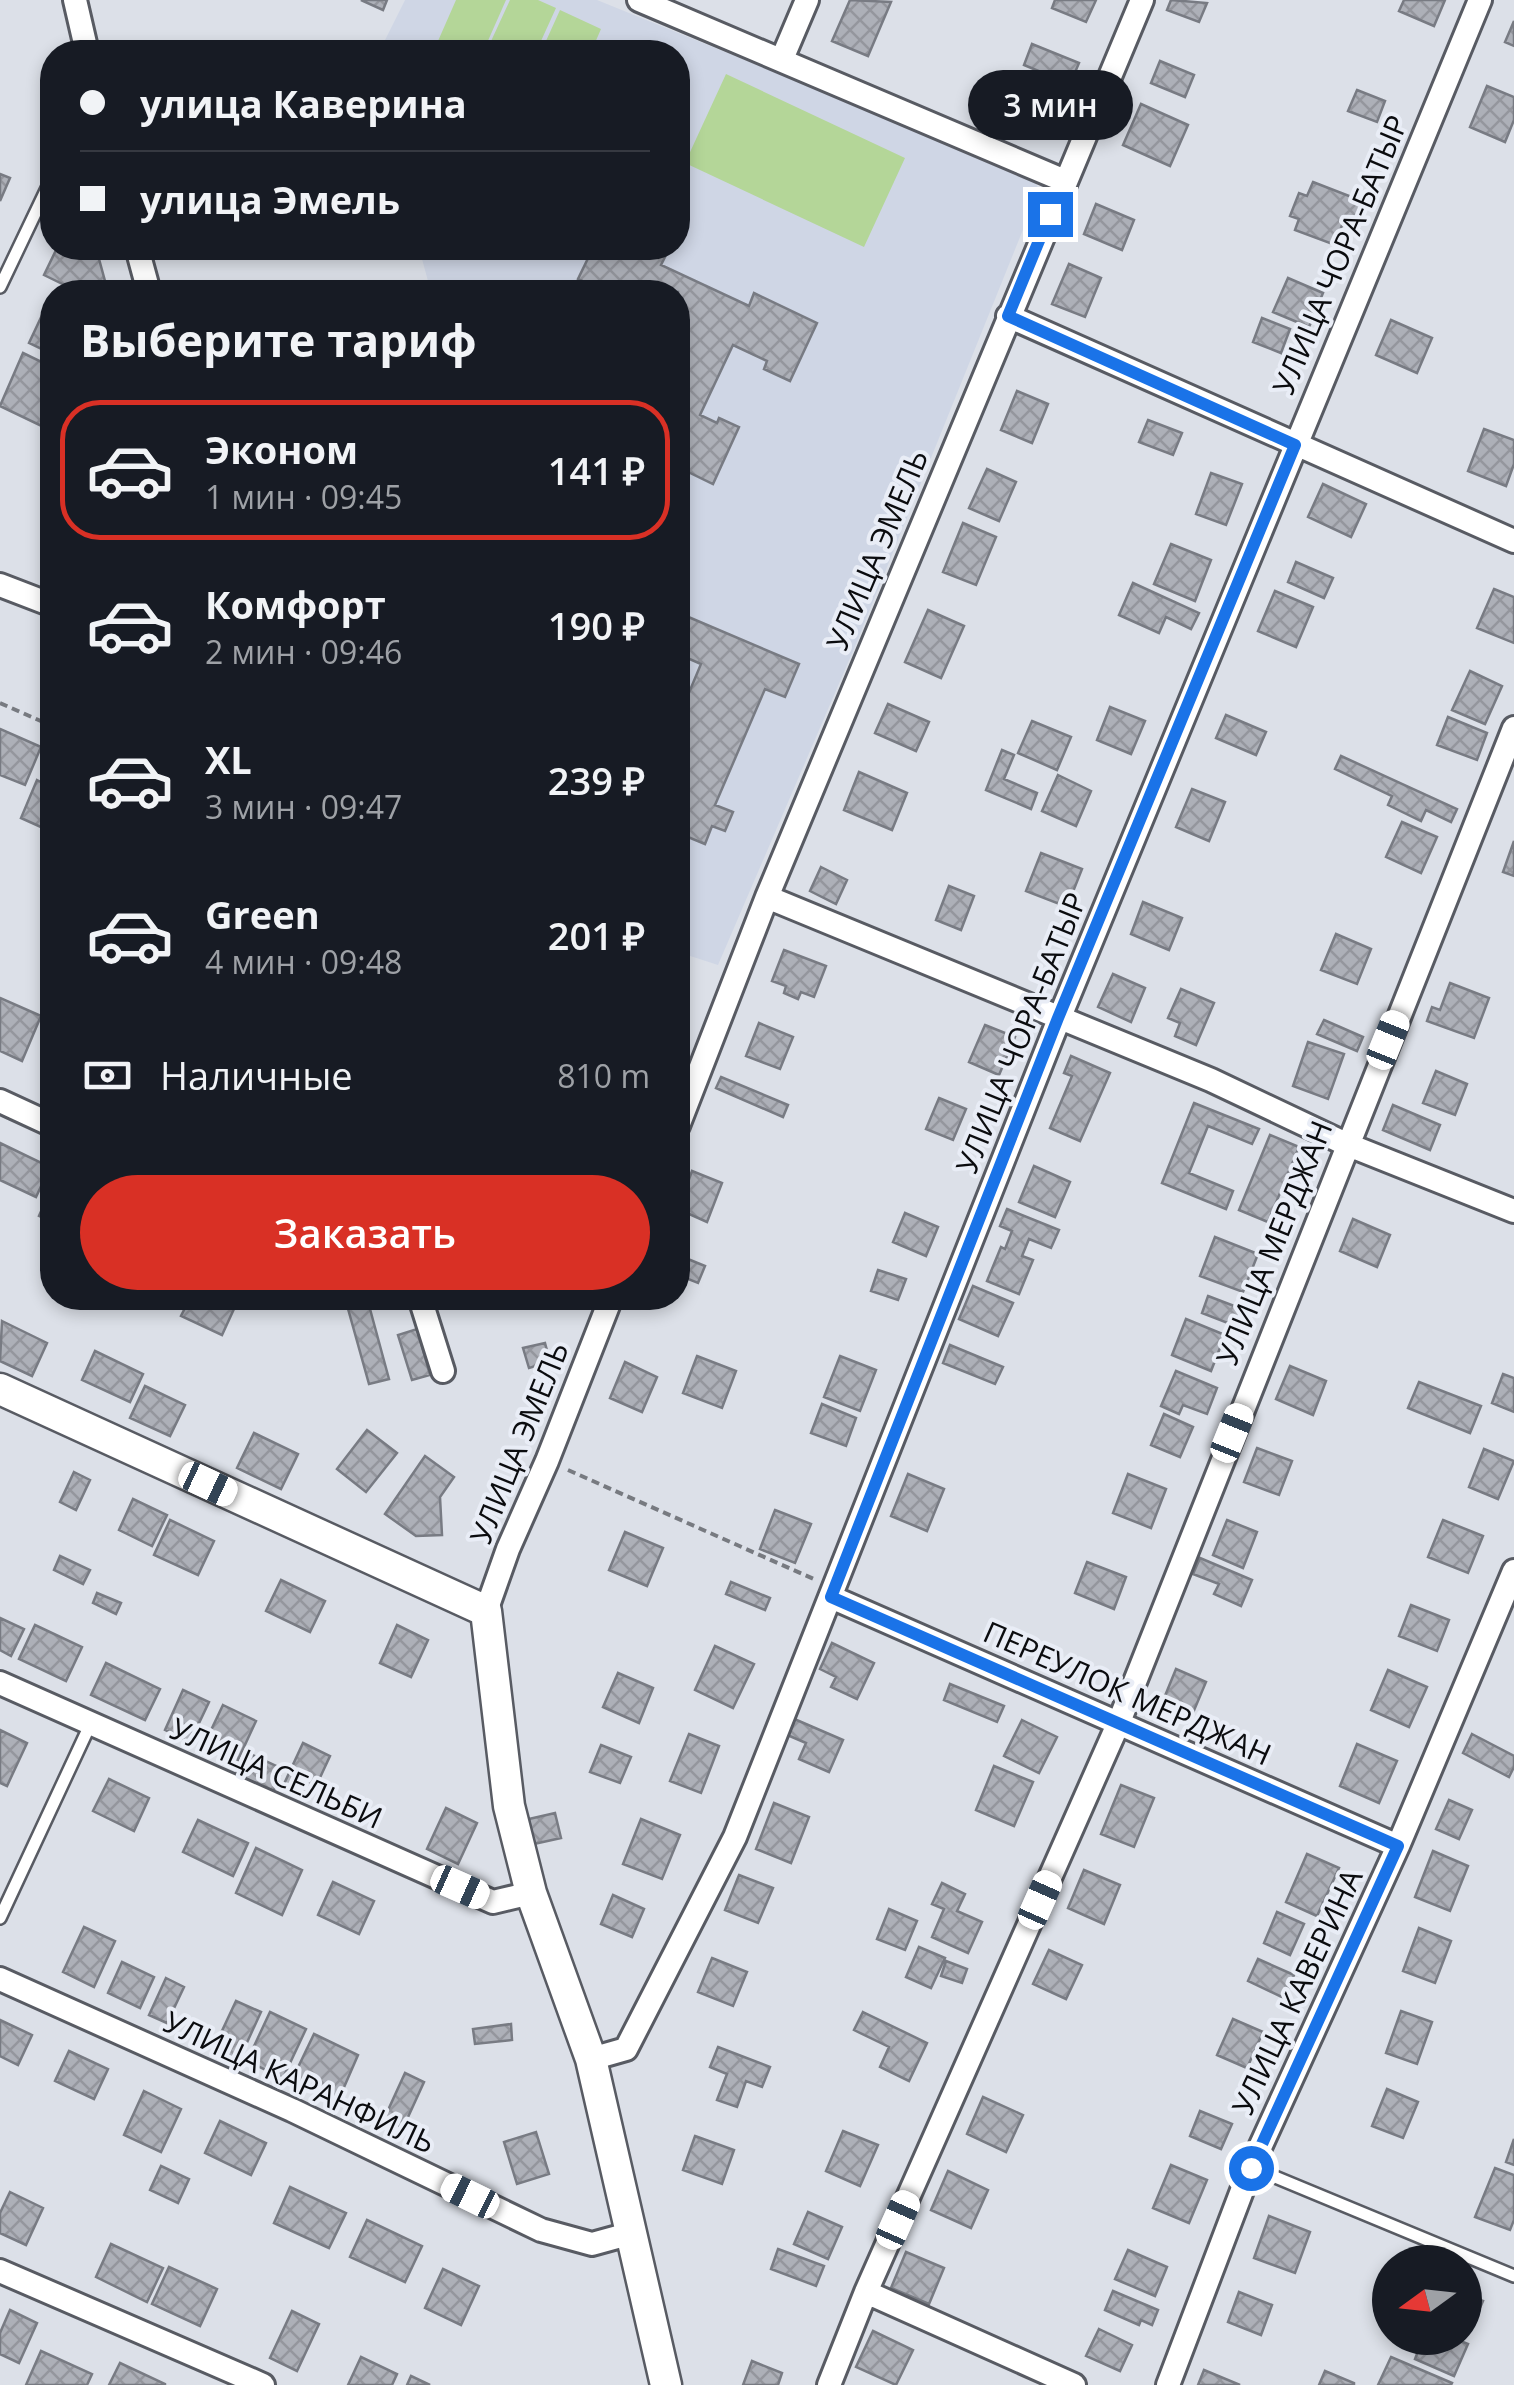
<!DOCTYPE html>
<html lang="ru">
<meta charset="utf-8">
<style>
body{margin:0;font-family:"Open Sans",sans-serif;background:#20242c;color:#f1f3f6;height:100vh;display:flex;flex-direction:column;font-size:38px;white-space:nowrap}
*{box-sizing:border-box;margin:0}
p{font-size:32px;color:#9ea1a6}
.icon{flex:none;width:55px;height:55px;fill:none;stroke:currentColor;stroke-width:2;stroke-linecap:round;stroke-linejoin:round}
.map{position:relative;flex:1;overflow:hidden}
.panel{position:absolute;left:40px;top:280px;width:650px;height:1030px;display:flex;flex-direction:column;background:#171b24;border-radius:40px;box-shadow:0 5px 15px #0003}
.panel>*{flex:none}
.hud{position:absolute;left:40px;top:40px;width:650px;height:220px;border-radius:40px;box-shadow:0 5px 15px #0003;display:grid;align-content:center;height:220px;padding:0 40px;background:#171b24}
.needle{width:65px;rotate:255deg}
.controls{position:absolute;left:1372px;top:2245px;display:grid;gap:20px}
.controls a{display:grid;place-items:center;width:110px;height:110px;border-radius:50%;background:#171b24;box-shadow:0 5px 15px #0003;font-size:50px}
.end{position:absolute;width:45px;height:45px;margin:-22px;border:12px solid #1a73e8;background:#fff;box-shadow:0 0 0 5px #fff}
.from{border-radius:50%}
.bubble{position:absolute;height:70px;border-radius:35px;background:#171b24;box-shadow:0 5px 15px #0003;font-size:32px;font-weight:600;line-height:70px;text-align:center}
.car{position:absolute;width:30px;height:60px;margin:-30px -15px;border-radius:12px;box-shadow:0 0 8px 2px #0007;background:linear-gradient(#fff 24%,#345 0 40%,#fff 0 76%,#345 0 86%,#fff 0)}
.hud b{display:flex;align-items:center;gap:35px;height:95px;font-size:38px}
.hud b+b{border-top:2px solid #363941}
.hud i{width:25px;height:25px;background:#f1f3f6}
ul{padding:0;list-style:none}
li{display:flex;align-items:center;gap:30px;height:140px;margin:0 20px 15px;padding:0 20px;border:5px solid transparent;border-radius:40px}
li div{flex:1}
li b{display:block;font-size:38px}
li em{font-style:normal;font-weight:600}
li.on{border-color:#d93025}
li>.icon{width:90px;height:90px;stroke-width:1.5}
h2{padding:0 40px;font-size:45px;line-height:120px}
.pay{display:flex;align-items:center;gap:25px;height:110px;padding:0 40px;font-size:38px}
.pay p{margin-inline-start:auto}
.action{display:flex;gap:20px;margin-top:auto;padding:20px 40px}
.action a{flex:1;height:115px;border-radius:60px;background:#d93025;color:#fff;font-size:40px;font-weight:600;line-height:115px;text-align:center}
.map>svg:first-child{display:block}
.built{fill:#cfd6e5}
.green{fill:#b4d698}
.building{fill:url(#building-cross-hatch);stroke:#787b83;stroke-width:2.5}
.lines{fill:none;stroke-linecap:round;stroke-linejoin:round}
.lane-casing{stroke:#585b63;stroke-width:16}
.street-casing{stroke:#585b63;stroke-width:28}
.secondary-casing{stroke:#585b63;stroke-width:35}
.path{stroke:#777a80;stroke-width:4;stroke-dasharray:8 5;stroke-linecap:butt}
.lane{stroke:#fff;stroke-width:11}
.street{stroke:#fff;stroke-width:22}
.secondary{stroke:#fff;stroke-width:30}
.route{stroke:#1a73e8;stroke-width:12}
.labels{text-anchor:middle;stroke-width:8;stroke-linejoin:round;paint-order:stroke}
.street-label{font-size:30px;fill:#0b0c0f;stroke:#e9edf6}
</style>
<div class="map">
<svg width="1514" height="2385" viewBox="0 0 1514 2385">
<defs>
<pattern id="building-cross-hatch" width="8" height="8" patternUnits="userSpaceOnUse" patternTransform="scale(2.5)"><rect width="8" height="8" fill="#adb0b8"/><path d="M0 0l8 8M0 8l8-8" fill="none" stroke="#94969d"/></pattern>
</defs>
<rect width="100%" height="100%" fill="#dce0e8"/>
<path class="built" d="M405 0H597L1033 177 1039 190 856 644 718 965 678 952V292H431L419 248H678V52H379Z"/>
<path class="green" d="M456 0H506L483 52H464L438 41Z
M510 0H538L556 8 536 52H486Z
M560 10 601 29 591 52H541Z
M726 74 905 158 864 247 685 163Z"/>
<path class="building" d="M361 0H387L383 10Z
M850 0 891 2 868 56 832 41Z
M1055 0H1096L1086 22 1052 8Z
M1171 0 1207 3 1199 22 1167 10Z
M1404 0H1445L1434 26 1399 11Z
M1514 21V46L1505 42Z
M1032 44 1079 63 1070 84 1024 65Z
M1160 61 1194 75 1185 97 1151 83Z
M1018 73 1068 94 1055 124 1006 103Z
M1487 86 1514 97V120L1505 142 1470 127Z
M1357 90 1385 101 1377 122 1348 111Z
M1141 104 1188 125 1170 166 1123 145Z
M0 174 10 178 0 201Z
M1313 182 1362 201 1351 228 1342 225 1335 245 1295 230 1299 219 1290 216 1299 193 1307 196Z
M1096 204 1134 220 1122 250 1084 234Z
M57 248H96L108 292H79L44 275Z
M593 248H656L667 253 661 265 749 306 754 293 817 323 790 381 764 369 767 361 733 345 700 415 717 423 719 418 739 427 713 484 678 467V292H620L606 286 604 291 578 279Z
M1069 264 1101 278 1085 317 1052 304Z
M1288 278 1323 293 1309 327 1273 312Z
M52 294V354L29 343Z
M1262 318 1290 329 1281 353 1253 342Z
M1391 320 1432 338 1417 373 1376 355Z
M23 353 52 367V431L0 406Z
M1017 391 1048 404 1032 443 1001 430Z
M1148 420 1182 433 1173 455 1139 442Z
M1484 429 1514 440V464L1506 486 1468 471Z
M987 469 1016 482 999 521 969 508Z
M1211 473 1242 484 1226 525 1196 514Z
M1323 484 1366 504 1351 537 1308 517Z
M963 523 996 537 976 585 943 572Z
M1171 544 1211 560 1195 601 1154 584Z
M1296 562 1333 578 1324 598 1288 582Z
M1133 583 1199 613 1191 629 1166 617 1159 633 1119 615Z
M1494 589 1514 597V643L1477 628Z
M1275 591 1313 607 1296 647 1258 631Z
M928 610 964 626 941 678 905 662Z
M679 613 799 664 785 697 765 689 715 805 733 812 725 831 712 826 705 844 678 833V719L701 664 678 654Z
M1470 671 1502 686 1485 724 1452 710Z
M888 704 929 722 916 751 875 733Z
M1110 707 1145 721 1131 754 1097 740Z
M1226 715 1266 732 1256 755 1216 738Z
M1448 717 1487 733 1477 760 1437 745Z
M1032 721 1071 737 1057 770 1018 753Z
M0 729 41 747 25 785 0 775Z
M1002 750 1014 755 1004 779 1037 793 1031 809 986 790Z
M1341 756 1457 809 1451 822 1426 810 1421 821 1388 805 1392 796 1335 769Z
M859 772 907 793 892 830 844 810Z
M1058 775 1091 791 1076 826 1042 811Z
M37 780 52 788V832L21 818Z
M1192 789 1225 802 1209 841 1176 827Z
M1402 822 1437 837 1421 873 1386 857Z
M1514 841V876L1503 872Z
M1041 853 1082 869 1067 907 1026 891Z
M821 867 847 880 836 904 810 891Z
M949 886 974 896 961 930 936 920Z
M1143 902 1182 918 1169 950 1131 934Z
M1336 934 1371 949 1357 984 1321 970Z
M784 950 826 966 814 997 801 992 798 999 784 993 786 986 772 981Z
M1113 974 1145 988 1131 1022 1098 1007Z
M1450 983 1489 998 1474 1038 1427 1021 1432 1007 1440 1010Z
M1181 989 1214 1003 1196 1045 1175 1036 1180 1023 1168 1018Z
M0 998 41 1016 22 1061 0 1051Z
M1324 1020 1363 1037 1357 1051 1317 1034Z
M759 1023 793 1037 780 1069 746 1056Z
M985 1025 1015 1037 999 1075 969 1062Z
M1308 1042 1344 1054 1328 1099 1293 1086Z
M1071 1056 1110 1073 1080 1141 1050 1128 1072 1076 1064 1073Z
M1436 1071 1467 1084 1455 1115 1423 1103Z
M721 1077 788 1105 783 1117 716 1088Z
M939 1098 966 1109 953 1140 926 1129Z
M1194 1103 1259 1129 1252 1144 1208 1126 1189 1173 1233 1191 1226 1209 1162 1183Z
M1393 1105 1440 1125 1430 1150 1383 1130Z
M1270 1135 1299 1147 1268 1222 1239 1210Z
M0 1143 50 1167 36 1197 0 1180Z
M1034 1166 1070 1182 1055 1217 1019 1202Z
M692 1171 722 1183 707 1222 678 1209Z
M52 1187V1222L39 1216Z
M1007 1209 1059 1230 1051 1248 1029 1239 1022 1256 1033 1260 1019 1294 987 1281 1001 1247 1005 1249 1012 1231 1000 1226Z
M905 1213 938 1227 926 1256 893 1242Z
M1353 1219 1390 1235 1377 1267 1340 1251Z
M1215 1237 1258 1254 1243 1292 1200 1276Z
M678 1255 705 1266 698 1283 678 1275Z
M878 1270 906 1279 898 1300 871 1291Z
M973 1286 1013 1303 998 1336 959 1319Z
M1208 1296 1250 1312 1243 1329 1202 1313Z
M190 1298H239L222 1335 181 1316Z
M345 1298H367L389 1379 369 1384Z
M1186 1319 1225 1335 1211 1371 1172 1355Z
M2 1321 47 1343 32 1376 0 1361Z
M417 1329 430 1375 412 1380 398 1335Z
M545 1343 550 1362 529 1368 523 1348Z
M950 1345 1003 1367 995 1384 943 1363Z
M95 1351 143 1374 130 1402 82 1380Z
M697 1356 736 1371 722 1408 683 1393Z
M840 1356 876 1370 860 1411 824 1397Z
M625 1362 657 1377 642 1412 610 1398Z
M1290 1366 1326 1381 1313 1415 1276 1399Z
M1176 1371 1217 1388 1207 1414 1183 1405 1179 1414 1161 1406Z
M1503 1374 1514 1378V1412L1492 1403Z
M1419 1382 1481 1406 1470 1433 1408 1408Z
M145 1386 185 1405 170 1436 130 1418Z
M822 1404 856 1418 846 1446 811 1433Z
M1164 1414 1193 1427 1180 1457 1151 1445Z
M367 1430 397 1453 366 1492 337 1469Z
M254 1433 298 1454 281 1489 237 1468Z
M1257 1448 1292 1461 1279 1495 1244 1482Z
M1484 1449 1514 1461 1498 1499 1469 1487Z
M425 1456 454 1477 440 1497 442 1535 416 1536 385 1514Z
M74 1472 90 1480 76 1510 60 1502Z
M908 1474 944 1489 927 1531 891 1516Z
M1128 1474 1166 1489 1151 1528 1113 1513Z
M133 1499 167 1515 152 1546 119 1530Z
M775 1510 811 1524 795 1563 760 1549Z
M170 1520 214 1541 198 1575 154 1555Z
M1227 1520 1257 1532 1243 1568 1213 1555Z
M1443 1520 1483 1536 1468 1573 1428 1557Z
M625 1532 663 1548 647 1586 609 1570Z
M60 1556 90 1570 83 1584 54 1570Z
M1200 1558 1252 1580 1241 1606 1214 1594 1219 1584 1193 1574Z
M1087 1562 1126 1577 1114 1609 1075 1593Z
M281 1580 325 1601 310 1632 266 1611Z
M731 1582 770 1598 765 1610 726 1594Z
M97 1593 121 1603 116 1614 93 1603Z
M1411 1605 1449 1620 1437 1651 1399 1636Z
M0 1618 24 1629 11 1656 0 1650Z
M35 1625 82 1647 66 1681 19 1659Z
M397 1625 428 1640 411 1677 380 1663Z
M832 1643 874 1663 857 1699 831 1687 836 1677 820 1669Z
M715 1646 754 1664 733 1708 695 1690Z
M106 1663 160 1689 145 1720 91 1695Z
M1176 1669 1206 1682 1190 1720 1160 1708Z
M1388 1670 1427 1687 1409 1727 1371 1710Z
M618 1673 653 1688 639 1723 603 1707Z
M950 1684 1004 1706 997 1722 944 1700Z
M183 1690 209 1702 190 1742 165 1730Z
M223 1705 256 1721 237 1762 203 1747Z
M792 1718 843 1740 829 1772 799 1759 806 1743 785 1734Z
M1022 1720 1057 1737 1039 1773 1004 1756Z
M0 1730 27 1743 7 1786 0 1783Z
M689 1734 719 1746 701 1793 670 1781Z
M1472 1734 1514 1756V1767L1509 1777 1463 1753Z
M303 1743 330 1756 311 1797 284 1784Z
M1357 1744 1397 1761 1379 1803 1340 1786Z
M601 1745 631 1757 620 1783 590 1772Z
M246 1752 283 1769 273 1792 236 1774Z
M994 1766 1033 1782 1014 1826 976 1810Z
M109 1779 149 1798 134 1831 93 1811Z
M1121 1785 1154 1798 1134 1847 1101 1834Z
M1449 1800 1472 1810 1459 1839 1436 1829Z
M774 1803 809 1817 791 1863 756 1849Z
M446 1808 477 1823 458 1864 427 1849Z
M555 1813 561 1838 534 1844 529 1819Z
M641 1819 680 1835 662 1879 623 1864Z
M198 1820 248 1843 233 1876 183 1852Z
M256 1848 302 1870 282 1915 236 1893Z
M1433 1851 1468 1866 1450 1911 1415 1897Z
M1307 1854 1339 1868 1317 1916 1286 1902Z
M1084 1870 1120 1885 1104 1924 1068 1908Z
M739 1875 773 1888 758 1923 725 1910Z
M333 1882 374 1901 359 1934 318 1915Z
M942 1883 965 1894 957 1911 982 1922 968 1953 932 1937 944 1909 932 1904Z
M613 1895 644 1909 632 1937 601 1924Z
M889 1909 917 1921 905 1950 877 1939Z
M1277 1912 1304 1924 1290 1955 1264 1943Z
M84 1927 115 1941 94 1987 63 1972Z
M1419 1928 1451 1941 1435 1983 1403 1971Z
M919 1947 945 1958 931 1988 906 1977Z
M1049 1950 1082 1965 1066 1999 1033 1984Z
M712 1958 747 1972 733 2006 698 1992Z
M1258 1959 1294 1975 1284 1998 1248 1981Z
M946 1961 967 1969 962 1983 941 1976Z
M122 1962 154 1977 140 2008 108 1993Z
M166 1978 184 1987 167 2023 149 2015Z
M236 2001 261 2012 238 2062 213 2050Z
M1401 2011 1432 2022 1417 2064 1386 2053Z
M270 2012 306 2029 283 2078 247 2061Z
M863 2012 927 2043 909 2081 880 2067 889 2047 854 2030Z
M1233 2019 1263 2032 1247 2068 1217 2055Z
M0 2020 32 2035 18 2065 0 2056Z
M511 2024 512 2040 475 2044 473 2029Z
M314 2034 358 2055 338 2101 292 2080Z
M718 2047 770 2067 762 2087 746 2081 737 2107 717 2100 727 2074 710 2067Z
M69 2051 108 2069 94 2099 55 2081Z
M405 2073 424 2082 403 2128 384 2119Z
M1387 2089 1418 2102 1403 2138 1372 2126Z
M144 2091 181 2109 161 2152 124 2135Z
M983 2097 1023 2115 1006 2152 967 2134Z
M1200 2111 1232 2124 1221 2149 1190 2136Z
M220 2121 266 2143 251 2175 205 2153Z
M843 2131 878 2145 860 2186 826 2171Z
M536 2132 549 2174 517 2184 504 2142Z
M695 2136 734 2150 722 2184 683 2170Z
M1514 2139V2165L1506 2162Z
M1171 2165 1207 2180 1189 2223 1153 2208Z
M161 2166 189 2179 178 2203 150 2190Z
M1495 2168 1514 2175V2220L1510 2230 1475 2217Z
M948 2171 988 2190 971 2228 931 2210Z
M290 2187 346 2213 329 2248 274 2223Z
M10 2192 43 2208 26 2245 0 2233V2213Z
M808 2212 842 2227 828 2259 794 2244Z
M1269 2216 1310 2232 1295 2273 1254 2258Z
M367 2220 422 2246 405 2282 350 2257Z
M111 2244 163 2268 147 2302 96 2277Z
M778 2249 824 2266 816 2286 771 2269Z
M1128 2250 1167 2267 1155 2296 1115 2279Z
M906 2252 944 2268 929 2304 891 2288Z
M169 2267 217 2289 200 2326 152 2304Z
M443 2269 479 2286 461 2325 425 2308Z
M1113 2291 1158 2310 1152 2325 1141 2320 1139 2325 1105 2310Z
M1239 2292 1272 2305 1261 2335 1228 2322Z
M1465 2294 1483 2301 1472 2326 1465 2323Z
M10 2310 37 2323 19 2363 0 2354V2333Z
M292 2311 319 2324 297 2371 270 2358Z
M1099 2329 1132 2345 1120 2371 1086 2356Z
M873 2331 913 2350 896 2385 856 2367Z
M1423 2338H1453L1468 2344 1454 2376 1415 2359Z
M41 2351 92 2374 87 2385H26Z
M361 2357 397 2374 392 2385H348Z
M1391 2357 1452 2383 1451 2385H1378Z
M752 2361 782 2373 778 2385H743Z
M120 2363 165 2384V2385H109Z
M1204 2370 1240 2385H1198Z
M1325 2371 1354 2383V2385H1319Z
M411 2376 430 2385H407Z"/>
<g class="lines">
<g class="lane-casing">
<path id="lane" d="M0 287 52 178
M0 1918 90 1725
M1251 2167 1514 2276"/>
</g>
<g class="street-casing">
<path id="street" d="M75 0 87 52
M639 0 1065 181
M782 59 807 0
M137 248 149 292
M1008 316 1514 541
M0 585 52 605
M767 897 1211 1080 1346 1144 1514 1211
M0 1101 52 1125
M678 1126 767 897 1142 0
M420 1298 443 1371
M831 1597 1398 1846
M486 1611 508 1549 547 1461 611 1298
M0 1683 493 1902 531 1893
M0 1979 292 2110 541 2230 592 2244 632 2233
M591 2059 626 2049 735 1837 1059 1019 1480 0
M0 2271 263 2385
M866 2292 1074 2385
M829 2385 866 2292 1119 1722 1514 728
M1168 2385 1251 2167 1398 1846 1514 1571"/>
</g>
<g class="secondary-casing">
<path id="secondary" d="M0 1389 486 1611 509 1806 531 1893 591 2059 666 2385"/>
</g>
<path class="path" d="M0 703 52 726
M568 1470 816 1580"/>
<use href="#lane" class="lane"/>
<use href="#street" class="street"/>
<use href="#secondary" class="secondary"/>
</g>
<g class="lines">
<path class="route" d="M1050 214 1008 316 1295 445 1058 1018 831 1597 1398 1846 1251 2168"/>
</g>
<g class="labels">
<g class="street-label">
<text transform="translate(1341 255) rotate(-67)" y="10">УЛИЦА ЧОРА-БАТЫР</text>
<text transform="translate(878 550) rotate(-67)" y="10">УЛИЦА ЭМЕЛЬ</text>
<text transform="translate(1022 1033) rotate(-68)" y="10">УЛИЦА ЧОРА-БАТЫР</text>
<text transform="translate(1275 1243) rotate(-68)" y="10">УЛИЦА МЕРДЖАН</text>
<text transform="translate(520 1443) rotate(-68)" y="10">УЛИЦА ЭМЕЛЬ</text>
<text transform="translate(1127 1694) rotate(24)" y="10">ПЕРЕУЛОК МЕРДЖАН</text>
<text transform="translate(276 1774) rotate(24)" y="10">УЛИЦА СЕЛЬБИ</text>
<text transform="translate(1298 1992) rotate(-65)" y="10">УЛИЦА КАВЕРИНА</text>
<text transform="translate(299 2083) rotate(25)" y="10">УЛИЦА КАРАНФИЛЬ</text>
</g>
</g>
</svg>
<div class="controls">
<a><svg class="needle" viewBox="-14 -14 28 28"><path d="M0-13l5 13h-10z" fill="#e53935"/><path d="M0 13l5-13h-10z" fill="#9ea1a6"/></svg></a>
</div>
<i class="end from" style="left:1251px;top:2168px"></i>
<i class="end" style="left:1050px;top:214px"></i>
<div class="bubble" style="left:968px;top:70px;width:165px">3 мин</div>
<i class="car" style="left:1388px;top:1040px;rotate:22deg"></i>
<i class="car" style="left:1232px;top:1433px;rotate:22deg"></i>
<i class="car" style="left:208px;top:1484px;rotate:115deg"></i>
<i class="car" style="left:460px;top:1887px;rotate:114deg"></i>
<i class="car" style="left:1040px;top:1900px;rotate:24deg"></i>
<i class="car" style="left:470px;top:2196px;rotate:296deg"></i>
<i class="car" style="left:898px;top:2220px;rotate:24deg"></i>
<div class="hud">
<b><i class="from"></i>улица Каверина</b>
<b><i></i>улица Эмель</b>
</div>
<section class="panel">
<h2>Выберите тариф</h2>
<ul>
<li class="on"><svg class="icon" aria-label="car" viewBox="0 0 24 24"><path d="M5 17H2v-5l4-1 3-4h7l3 4 3 1v5h-3M9 17h6M6 11h13"/><circle cx="7" cy="17" r="2"/><circle cx="17" cy="17" r="2"/></svg><div><b>Эконом</b><p>1 мин · 09:45</p></div><em>141 ₽</em></li>
<li><svg class="icon" aria-label="car" viewBox="0 0 24 24"><path d="M5 17H2v-5l4-1 3-4h7l3 4 3 1v5h-3M9 17h6M6 11h13"/><circle cx="7" cy="17" r="2"/><circle cx="17" cy="17" r="2"/></svg><div><b>Комфорт</b><p>2 мин · 09:46</p></div><em>190 ₽</em></li>
<li><svg class="icon" aria-label="car" viewBox="0 0 24 24"><path d="M5 17H2v-5l4-1 3-4h7l3 4 3 1v5h-3M9 17h6M6 11h13"/><circle cx="7" cy="17" r="2"/><circle cx="17" cy="17" r="2"/></svg><div><b>XL</b><p>3 мин · 09:47</p></div><em>239 ₽</em></li>
<li><svg class="icon" aria-label="car" viewBox="0 0 24 24"><path d="M5 17H2v-5l4-1 3-4h7l3 4 3 1v5h-3M9 17h6M6 11h13"/><circle cx="7" cy="17" r="2"/><circle cx="17" cy="17" r="2"/></svg><div><b>Green</b><p>4 мин · 09:48</p></div><em>201 ₽</em></li>
</ul>
<div class="pay"><svg class="icon" aria-label="cash" viewBox="0 0 24 24"><path d="M3 7h18v10H3z"/><circle cx="12" cy="12" r="2"/></svg>Наличные<p>810 m</p></div>
<div class="action"><a>Заказать</a></div>
</section>
</div>
